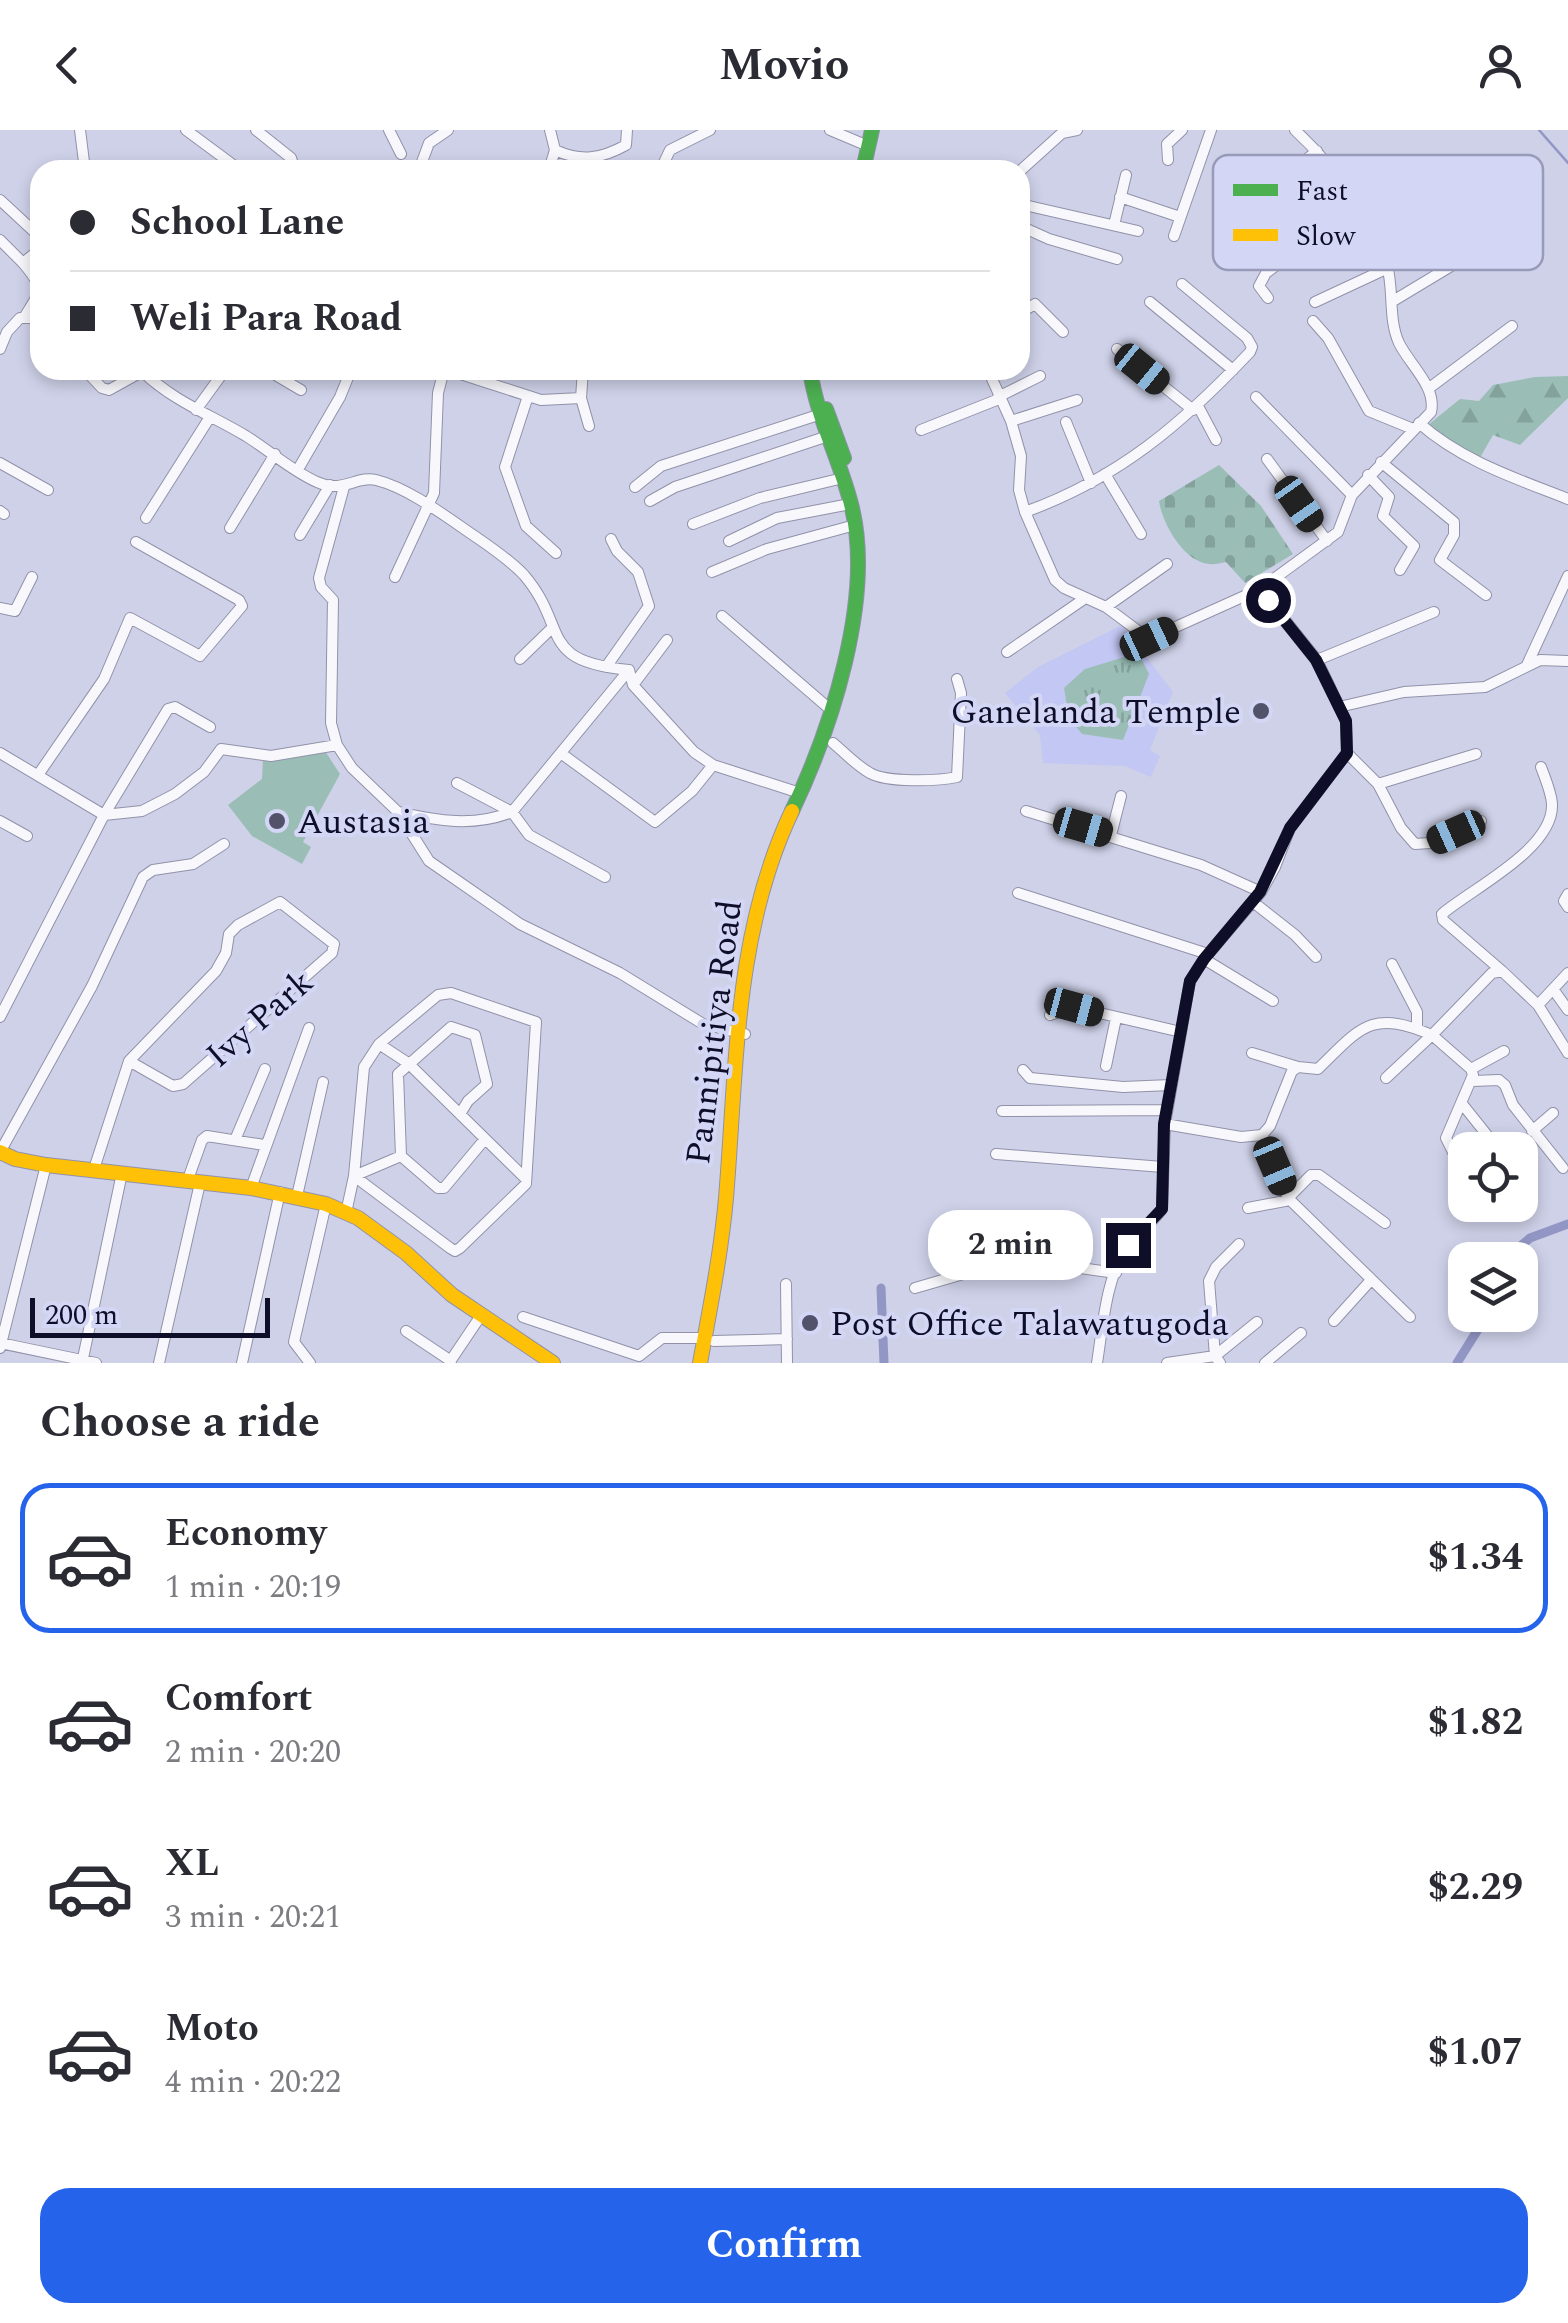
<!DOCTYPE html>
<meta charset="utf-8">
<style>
body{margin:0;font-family:Spectral,serif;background:#f7f7f7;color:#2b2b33;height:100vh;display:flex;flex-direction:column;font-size:38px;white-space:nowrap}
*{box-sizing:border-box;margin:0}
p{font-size:32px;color:#7c7c81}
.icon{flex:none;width:55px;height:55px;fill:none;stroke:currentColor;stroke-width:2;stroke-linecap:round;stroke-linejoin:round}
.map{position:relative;height:1233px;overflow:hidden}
.details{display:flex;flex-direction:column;background:#fff;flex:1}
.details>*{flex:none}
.guide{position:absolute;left:30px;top:30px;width:1000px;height:220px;border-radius:30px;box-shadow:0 5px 15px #0003;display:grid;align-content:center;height:220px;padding:0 40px;background:#fff}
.fabs{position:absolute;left:1448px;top:1002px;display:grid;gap:20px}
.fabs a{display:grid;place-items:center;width:90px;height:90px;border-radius:20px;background:#fff;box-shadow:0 5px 15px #0003;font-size:50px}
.scale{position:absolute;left:30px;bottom:25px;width:240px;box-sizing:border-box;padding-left:10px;border:5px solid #0f0e28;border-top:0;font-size:28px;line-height:35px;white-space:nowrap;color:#0f0e28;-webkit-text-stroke:8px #d3d6f4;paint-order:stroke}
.end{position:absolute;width:45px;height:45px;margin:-22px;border:12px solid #0f0e28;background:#fff;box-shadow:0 0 0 5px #fff}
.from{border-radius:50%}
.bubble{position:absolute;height:70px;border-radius:30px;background:#fff;box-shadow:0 5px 15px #0003;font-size:32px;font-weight:700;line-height:70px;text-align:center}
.car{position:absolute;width:30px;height:60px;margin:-30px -15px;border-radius:12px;box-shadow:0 0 8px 2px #0007;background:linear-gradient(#222 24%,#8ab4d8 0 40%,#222 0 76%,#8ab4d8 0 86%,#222 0)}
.guide b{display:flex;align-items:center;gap:35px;height:95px;font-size:38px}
.guide b+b{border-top:2px solid #e1e1e2}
.guide i{width:25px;height:25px;background:#2b2b33}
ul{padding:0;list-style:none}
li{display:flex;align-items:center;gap:30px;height:150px;margin:0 20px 15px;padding:0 20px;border:5px solid transparent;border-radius:30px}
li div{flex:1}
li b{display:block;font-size:38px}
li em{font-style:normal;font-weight:700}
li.on{border-color:#2563eb}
li>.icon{width:90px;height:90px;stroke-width:1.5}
h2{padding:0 40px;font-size:45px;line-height:120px}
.button{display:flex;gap:20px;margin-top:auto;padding:20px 40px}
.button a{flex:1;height:115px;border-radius:30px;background:#2563eb;color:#fff;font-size:40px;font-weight:700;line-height:115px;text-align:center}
header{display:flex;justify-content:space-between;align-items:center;height:130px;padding:0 40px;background:#fff;font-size:45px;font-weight:700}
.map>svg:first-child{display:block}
.built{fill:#c3c7f4}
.grass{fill:url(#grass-tufts)}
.forest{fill:url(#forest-firs)}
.cemetery{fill:url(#cemetery-stones)}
.garden{fill:#9abeb6}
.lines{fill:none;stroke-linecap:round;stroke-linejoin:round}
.stream{stroke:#9296c4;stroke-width:2.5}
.canal{stroke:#9296c4;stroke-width:9}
.street-casing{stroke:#9192a9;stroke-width:12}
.fast-casing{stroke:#9192a9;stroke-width:16}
.slow-casing{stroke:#9192a9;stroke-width:16}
.street{stroke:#f8f8fc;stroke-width:10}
.fast{stroke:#4caf50;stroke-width:14}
.slow{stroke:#ffc107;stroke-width:14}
.route{stroke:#0f0e28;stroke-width:12}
.poi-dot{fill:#52526b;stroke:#d3d6f4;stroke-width:4}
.labels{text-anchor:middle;stroke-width:8;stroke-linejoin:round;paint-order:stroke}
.poi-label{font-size:35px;fill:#0f0e28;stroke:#d3d6f4;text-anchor:start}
.street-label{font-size:35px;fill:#0f0e28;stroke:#d3d6f4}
.key{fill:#d3d6f4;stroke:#989ab7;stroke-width:2.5}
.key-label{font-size:28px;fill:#0f0e28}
</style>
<header><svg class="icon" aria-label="back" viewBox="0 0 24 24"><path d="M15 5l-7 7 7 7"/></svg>Movio<svg class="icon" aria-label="person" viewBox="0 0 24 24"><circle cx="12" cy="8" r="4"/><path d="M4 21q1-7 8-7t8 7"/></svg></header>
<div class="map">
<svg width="1568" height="1233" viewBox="0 0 1568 1233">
<defs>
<pattern id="grass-tufts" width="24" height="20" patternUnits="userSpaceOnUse" patternTransform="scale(2.5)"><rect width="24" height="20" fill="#9abeb6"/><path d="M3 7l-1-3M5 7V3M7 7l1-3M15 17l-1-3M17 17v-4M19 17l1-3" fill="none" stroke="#84a29c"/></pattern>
<pattern id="forest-firs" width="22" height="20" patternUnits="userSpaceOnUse" patternTransform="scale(2.5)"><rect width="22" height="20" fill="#9abeb6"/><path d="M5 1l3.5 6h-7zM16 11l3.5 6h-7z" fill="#84a29c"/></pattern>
<pattern id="cemetery-stones" width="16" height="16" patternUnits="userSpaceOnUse" patternTransform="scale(2.5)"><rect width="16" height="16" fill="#9abeb6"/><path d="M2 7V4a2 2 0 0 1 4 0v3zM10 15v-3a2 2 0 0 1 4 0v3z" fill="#84a29c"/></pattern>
</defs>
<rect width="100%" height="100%" fill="#ced1e8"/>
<path class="built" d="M1122 495 1173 562 1150 620 1160 626 1151 647 1125 636 1043 633 1040 605 1005 563 1038 537Z"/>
<path class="grass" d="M1134 524 1140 526 1149 544 1123 610 1082 604 1069 588 1064 558 1085 539Z"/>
<path class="forest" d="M1568 246V268L1520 315 1493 305 1477 333 1443 317 1423 299 1460 269 1479 271 1493 255 1535 247Z"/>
<path class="cemetery" d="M1219 335 1261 376 1293 424 1245 453 1226 432C1220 433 1214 435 1209 434 1184 432 1162 393 1159 371Z"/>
<path class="garden" d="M323 618 340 644 303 712 311 717 302 734 252 706 228 675 262 649 263 629Z"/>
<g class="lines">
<path class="stream" d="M1539 0 1568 33"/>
<path class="canal" d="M1504 1130 1530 1108 1568 1094
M881 1158 884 1233
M1457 1233 1487 1185"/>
<g class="street-casing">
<path id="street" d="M80 0 85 40
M186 0 240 40
M256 0 291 28 295 40
M389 0 401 24
M830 0 868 16
M555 20C581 32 601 29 626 15L627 0
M1168 30 1167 14 1182 0
M661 39 670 20 710 0
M419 40 429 13 448 0
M549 40 555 20 550 0
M1020 41 1062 3 1077 0
M1120 67 1180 87
M0 70 40 107
M1020 74 1138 101
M1114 95 1126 45
M1020 96 1049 109 1117 129
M1174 106 1211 0
M1228 108 1278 52 1317 21
M0 110 23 133
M1383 124 1440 88 1481 55
M1268 168 1259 156 1266 143 1357 75
M1393 171 1476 121
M1150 172 1233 240
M1315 172 1388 138
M1020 183 1035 174 1063 202
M25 186C42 159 44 158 23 133L40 119
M1313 191 1328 208 1369 281 1413 299
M0 219 7 202 20 188H31L40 195
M1117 219 1193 280
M85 240 102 258 109 260 145 240
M267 240 301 260
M448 240 541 270 581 268
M583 240 581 268 589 296
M988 240 1011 291 1021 326 1019 360 1025 382 1055 450 1064 458 1106 477 1149 509 1260 459
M143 242C175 272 209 284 246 306 270 321 292 341 317 352 343 364 357 345 376 350 409 358 448 388 476 407 492 418 511 431 524 445 570 499 536 531 629 540L633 555 694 622 713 635 800 663
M1428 259 1512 196
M528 266 505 337 526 396 556 423
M998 267 1040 246
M1256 267 1352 365
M1198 276 1216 310
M196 280 225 240
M1011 291 1077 270
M1066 292 1091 353
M1419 293C1462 331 1515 348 1568 369
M921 300 999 269
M1267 329 1327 411
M1381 332 1454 392V405L1440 430 1486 465
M0 333 48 360
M297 341 340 267 351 240
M1105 344 1141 404
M1368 345 1389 367 1383 386 1414 416 1400 440
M344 357 319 448 321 457 333 470 331 593 337 615 352 638 398 682 429 731 520 794 620 843 703 894 745 904
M635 357 661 336 818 285
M650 371 675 357 825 307
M0 381 4 384
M1025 382C1119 348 1182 294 1250 222L1252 217 1247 208 1182 154
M146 388 210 287
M693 394 760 368 843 348
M230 398 275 324
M300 405 330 355
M729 411 777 388 850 374
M712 442 767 419 855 395
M395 447 434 363 438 263 444 240
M1106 477 1167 434
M0 478 15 481 32 447
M722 486 832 581
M1007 522 1084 469
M520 529 552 498
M1317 530 1434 482
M1527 535 1568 446
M606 537 649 476 638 442 617 421 611 409
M633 555 667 510
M1339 577 1404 562 1485 557 1540 530 1568 531
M833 613C845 623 857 636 870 643 887 653 938 651 957 647L961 563 957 549
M0 623 104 685 142 681 175 664 204 642 221 619 271 626 337 615
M1347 623 1378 654 1401 698 1415 714 1430 713 1481 691
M562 624 655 692 692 661 713 635
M38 645 104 549 130 488 200 526 242 476 239 470 136 412
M457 653 512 682 529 705 605 747
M1378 654 1476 624
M1026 681 1201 735 1261 762
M399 682C437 691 474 697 512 682L629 540
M0 691 27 706
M1111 705 1121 666
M1018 763 1208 824
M1568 764 1564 771 1568 777
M1253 772 1295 805 1316 827
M1204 829 1273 871
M1392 834 1417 882V899
M1502 841 1443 790 1442 784C1473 758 1553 719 1552 675 1552 664 1545 648 1541 637
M1553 859 1568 880
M1538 875 1568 843
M1050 885 1074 877 1181 902
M0 887 104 685 168 579 175 577 210 597
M379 914 408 933 526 1049
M1252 923 1298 937
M1106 936 1116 888
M1471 939 1504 921
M1023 940 1030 948 1123 957 1171 955
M1386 948 1432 905 1471 939 1473 945 1446 1008 1465 1046
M1473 951 1499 950 1505 955 1513 975 1563 1038
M1463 975 1499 1020
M1002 981 1167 980
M1165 994 1241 1007 1262 1005 1270 996 1292 941 1298 937 1318 939C1361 897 1371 879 1432 905L1492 843 1502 841 1538 875 1568 923
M1532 1001 1553 983
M1262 1005 1288 1068 1410 1187
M235 1010 265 939
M0 1022 92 856 143 747 153 740 193 734 224 714
M996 1024 1163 1037
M401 1026 398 944 451 897 475 905 487 954 468 971 460 984
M401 1026 438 1058H444L485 1009
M94 1039 129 931 216 841 226 823 229 804 238 795 280 772 334 814 332 823 183 954 173 956 129 931
M1520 1045 1531 1057
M354 1046 401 1026
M187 1052 202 1010 207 1006 264 1015
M251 1058 309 898
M297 1066 323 952
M1288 1068 1311 1045H1319L1385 1093
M1248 1078 1290 1070
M346 1083 354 1046 364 937 379 914 438 865 451 863 536 892 526 1054 460 1118 455 1121 450 1118 354 1046
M786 1154 787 1233
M915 1158 977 1140 1037 1132 1116 1143
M523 1187 639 1226 662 1208H704
M1334 1191 1371 1150
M406 1201 451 1231
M714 1211 787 1209
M0 1213 96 1233
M0 1218 46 1035
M82 1233 122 1043
M159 1233 200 1053
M242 1233 280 1062
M310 1233 294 1212 326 1074
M449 1233 482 1184
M1097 1233C1103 1195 1106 1147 1128 1115 1138 1101 1153 1093 1162 1079L1165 994 1190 851 1204 829 1261 762 1275 737 1290 698 1347 623 1346 591 1317 530 1260 459 1338 402 1352 365 1431 282C1437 257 1409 234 1399 213 1388 189 1394 160 1387 135 1373 85 1332 35 1295 0
M1167 1233 1215 1226 1257 1192
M1220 1233 1215 1226 1209 1151 1216 1137 1239 1114
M1265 1233 1301 1203"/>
</g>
<g class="fast-casing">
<path id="fast" d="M863 40 872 0
M826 279 844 328
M792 681C831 599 874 469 852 378 841 331 817 289 810 240"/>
</g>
<g class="slow-casing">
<path id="slow" d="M0 1022 15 1029 46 1035 251 1058 326 1074 358 1088 406 1123 452 1165 553 1233
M700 1233C710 1178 721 1124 726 1068 737 936 734 803 792 681"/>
</g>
<use href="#street" class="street"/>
<use href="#fast" class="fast"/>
<use href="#slow" class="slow"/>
</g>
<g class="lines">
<path class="route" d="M1128 1115 1162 1079 1164 994 1190 851 1204 829 1260 762 1290 698 1347 623 1346 591 1316 530 1268 470"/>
</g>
<g class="poi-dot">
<circle cx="1261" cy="581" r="10"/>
<circle cx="277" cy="691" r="10"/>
<circle cx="810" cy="1193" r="10"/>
</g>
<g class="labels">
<g class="poi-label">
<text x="1241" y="593" text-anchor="end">Ganelanda Temple</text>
<text x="297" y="703">Austasia</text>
<text x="830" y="1205">Post Office Talawatugoda</text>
</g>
<g class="street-label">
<text transform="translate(259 888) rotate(-41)" y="12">Ivy Park</text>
<text transform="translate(713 902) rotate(-83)" y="12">Pannipitiya Road</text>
</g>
</g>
<rect x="1213" y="25" width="330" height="115" rx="15" class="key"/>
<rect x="1233" y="54" width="45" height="12" fill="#4caf50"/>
<rect x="1233" y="99" width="45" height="12" fill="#ffc107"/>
<g class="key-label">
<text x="1296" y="70">Fast</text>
<text x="1296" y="115">Slow</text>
</g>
</svg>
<div class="fabs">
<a><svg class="icon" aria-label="locate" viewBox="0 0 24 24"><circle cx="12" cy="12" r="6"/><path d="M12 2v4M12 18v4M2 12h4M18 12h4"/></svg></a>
<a><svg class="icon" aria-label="layers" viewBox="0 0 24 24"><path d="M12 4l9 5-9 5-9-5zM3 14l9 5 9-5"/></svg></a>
</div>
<div class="scale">200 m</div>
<i class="end from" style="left:1268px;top:470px"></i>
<i class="end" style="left:1128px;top:1115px"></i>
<div class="bubble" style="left:928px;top:1080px;width:165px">2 min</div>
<i class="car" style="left:1142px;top:239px;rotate:129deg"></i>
<i class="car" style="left:1299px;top:374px;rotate:145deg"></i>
<i class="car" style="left:1149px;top:509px;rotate:65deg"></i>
<i class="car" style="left:1083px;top:697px;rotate:106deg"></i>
<i class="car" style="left:1456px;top:702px;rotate:246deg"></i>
<i class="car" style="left:1074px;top:877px;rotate:105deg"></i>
<i class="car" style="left:1275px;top:1036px;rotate:157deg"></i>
<div class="guide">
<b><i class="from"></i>School Lane</b>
<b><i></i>Weli Para Road</b>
</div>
</div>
<section class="details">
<h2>Choose a ride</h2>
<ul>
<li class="on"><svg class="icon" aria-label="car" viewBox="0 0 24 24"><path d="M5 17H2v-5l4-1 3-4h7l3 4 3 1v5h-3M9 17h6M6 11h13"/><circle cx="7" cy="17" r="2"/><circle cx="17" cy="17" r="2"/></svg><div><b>Economy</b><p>1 min · 20:19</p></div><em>$1.34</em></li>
<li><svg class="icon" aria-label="car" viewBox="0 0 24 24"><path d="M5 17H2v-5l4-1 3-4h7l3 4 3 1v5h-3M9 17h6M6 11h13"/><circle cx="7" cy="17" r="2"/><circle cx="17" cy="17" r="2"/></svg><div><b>Comfort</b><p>2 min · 20:20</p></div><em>$1.82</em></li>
<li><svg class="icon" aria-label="car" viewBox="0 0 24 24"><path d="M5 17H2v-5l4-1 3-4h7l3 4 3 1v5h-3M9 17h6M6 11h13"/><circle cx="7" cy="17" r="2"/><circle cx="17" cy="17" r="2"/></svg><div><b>XL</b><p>3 min · 20:21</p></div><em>$2.29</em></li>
<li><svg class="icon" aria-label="car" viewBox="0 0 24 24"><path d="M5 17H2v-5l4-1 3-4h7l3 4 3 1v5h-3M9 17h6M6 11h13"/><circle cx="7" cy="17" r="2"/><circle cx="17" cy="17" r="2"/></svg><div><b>Moto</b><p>4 min · 20:22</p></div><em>$1.07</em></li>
</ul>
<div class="button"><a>Confirm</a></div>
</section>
